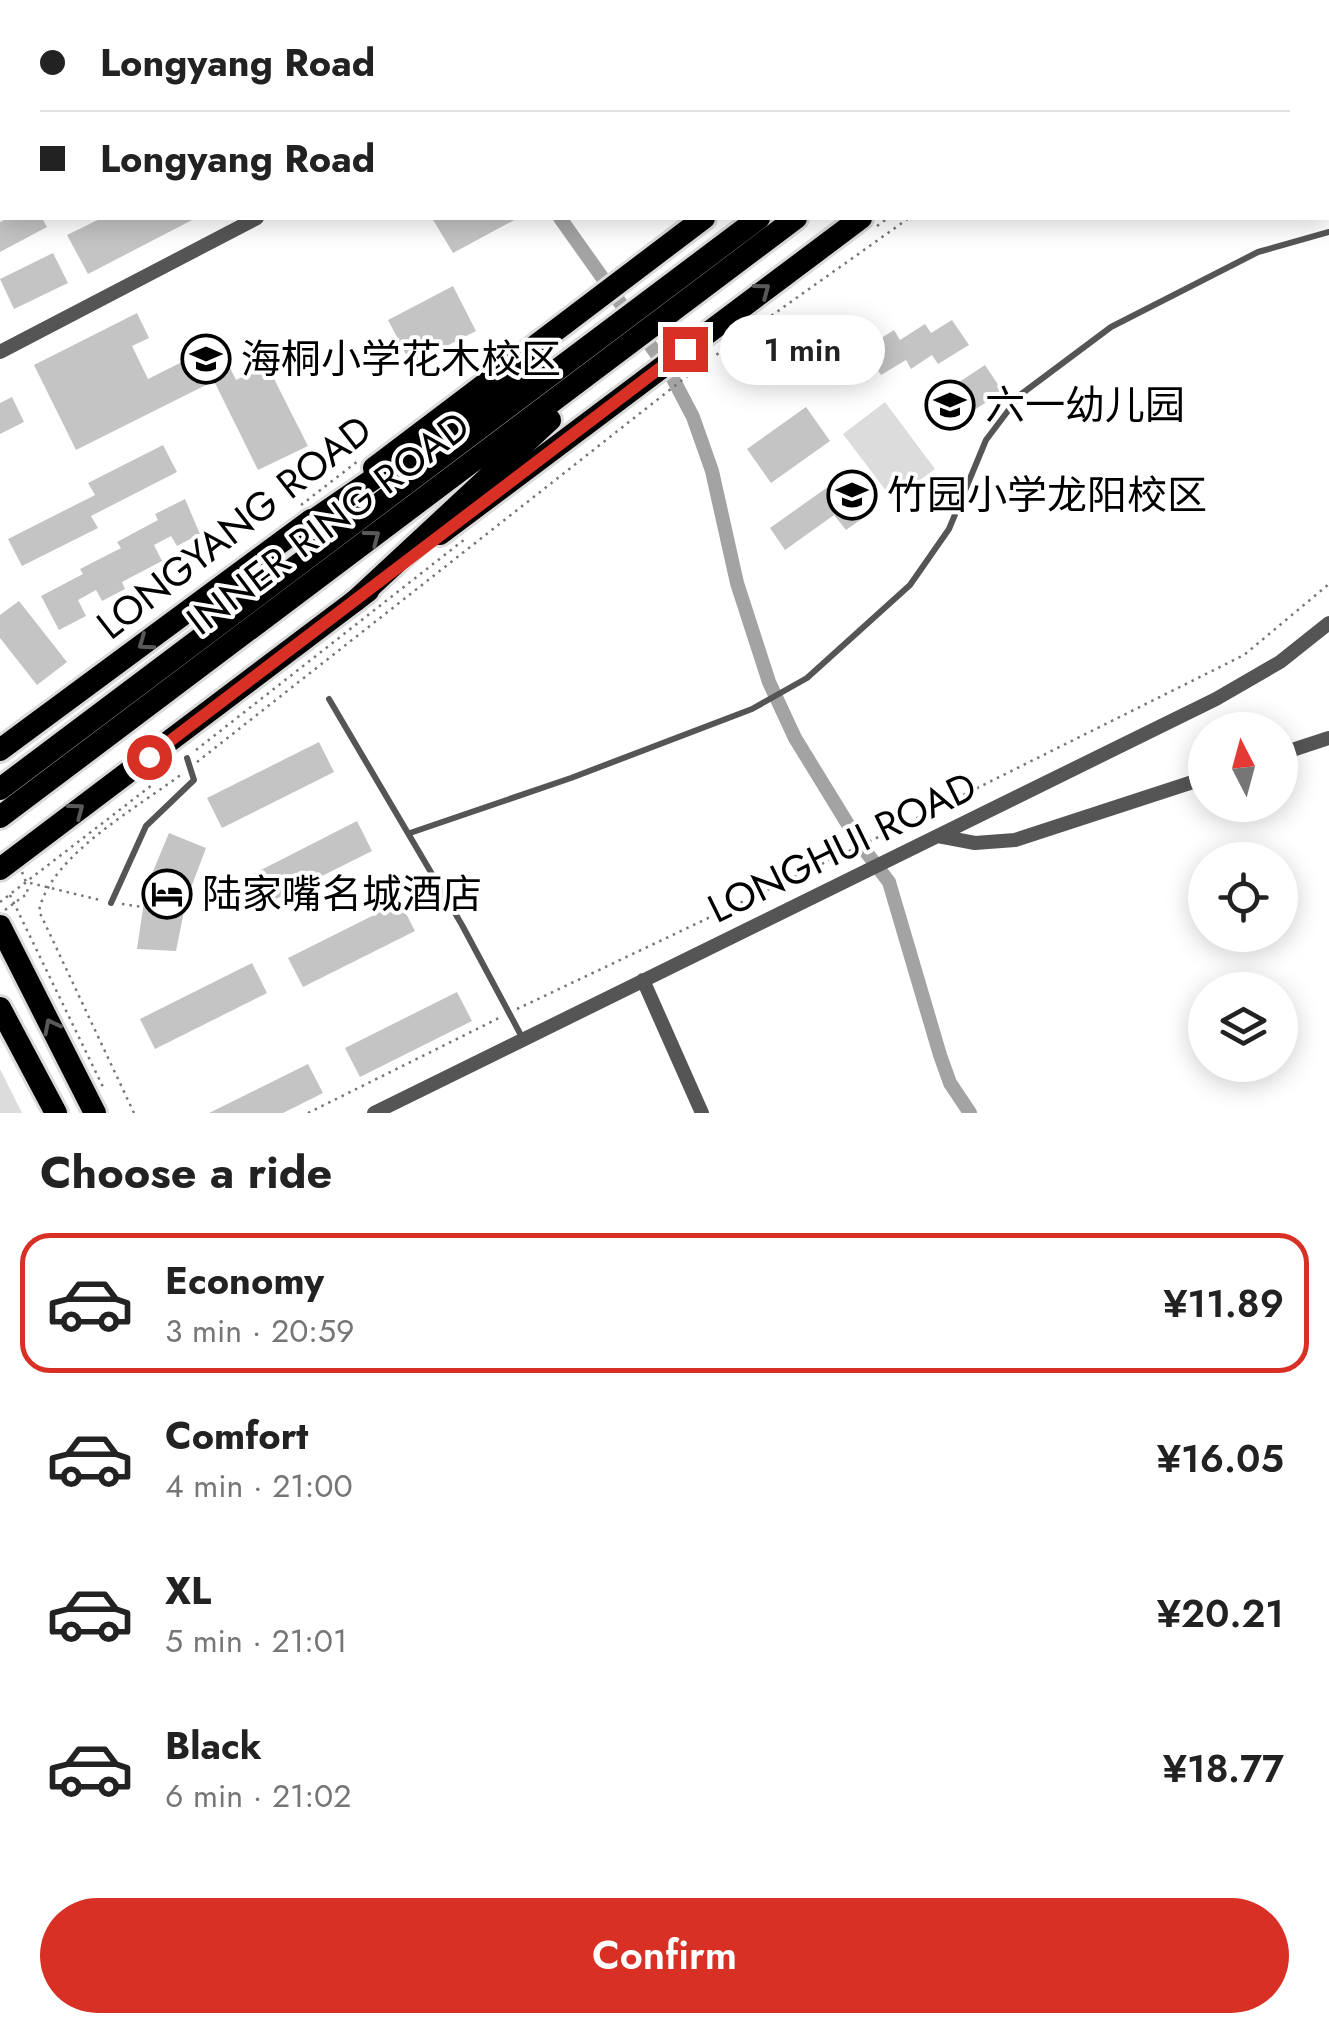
<!DOCTYPE html>
<meta charset="utf-8">
<style>
body{margin:0;font-family:Jost,"Noto Sans SC",sans-serif;background:#f2f2f2;color:#222;height:100vh;display:flex;flex-direction:column;font-size:38px;white-space:nowrap}
*{box-sizing:border-box;margin:0}
p{font-size:32px;color:#767676}
.icon{flex:none;width:55px;height:55px;fill:none;stroke:currentColor;stroke-width:2;stroke-linecap:round;stroke-linejoin:round}
.map{position:relative;height:1113px;overflow:hidden}
.details{display:flex;flex-direction:column;background:#fff;flex:1}
.details>*{flex:none}
.top-card{position:absolute;left:0px;top:0px;width:1330px;height:220px;box-shadow:0 5px 25px #0003;display:grid;align-content:center;height:220px;padding:0 40px;background:#fff}
.needle{width:65px;rotate:354deg}
.buttons{position:absolute;left:1188px;top:712px;display:grid;gap:20px}
.buttons a{display:grid;place-items:center;width:110px;height:110px;border-radius:50%;background:#fff;box-shadow:0 5px 25px #0003;font-size:50px}
.end{position:absolute;width:45px;height:45px;margin:-22px;border:12px solid #d93025;background:#fff;box-shadow:0 0 0 5px #fff}
.from{border-radius:50%}
.bubble{position:absolute;height:70px;border-radius:35px;background:#fff;box-shadow:0 5px 25px #0003;font-size:32px;font-weight:600;line-height:70px;text-align:center}
.top-card b{display:flex;align-items:center;gap:35px;height:95px;font-size:38px}
.top-card b+b{border-top:2px solid #e0e0e0}
.top-card i{width:25px;height:25px;background:#222}
ul{padding:0;list-style:none}
li{display:flex;align-items:center;gap:30px;height:140px;margin:0 20px 15px;padding:0 20px;border:5px solid transparent;border-radius:30px}
li div{flex:1}
li b{display:block;font-size:38px}
li em{font-style:normal;font-weight:600}
li.current{border-color:#d93025}
li>.icon{width:90px;height:90px;stroke-width:1.5}
h2{padding:0 40px;font-size:45px;line-height:120px}
.action{display:flex;gap:20px;margin-top:auto;padding:20px 40px}
.action a{flex:1;height:115px;border-radius:60px;background:#d93025;color:#fff;font-size:40px;font-weight:600;line-height:115px;text-align:center}
.map>svg:first-child{display:block}
.green{fill:#dcdcdc}
.lines{fill:none;stroke-linecap:round;stroke-linejoin:round}
.canal{stroke:#a3a3a3;stroke-width:14}
.building{fill:#c4c4c4}
.primary-casing{stroke:#dbdbdb;stroke-width:28}
.trunk-casing{stroke:#dbdbdb;stroke-width:28}
.path{stroke:#777;stroke-width:2.5;stroke-dasharray:2.5 5;stroke-linecap:butt}
.service{stroke:#555;stroke-width:6}
.minor{stroke:#555;stroke-width:14}
.primary{stroke:#000;stroke-width:22}
.trunk{stroke:#000;stroke-width:22}
.oneway{stroke:#595959}
.route{stroke:#d93025;stroke-width:12}
.labels{text-anchor:middle;stroke-width:8;stroke-linejoin:round;paint-order:stroke}
.poi-label{font-size:40px;fill:#000;stroke:#fff;text-anchor:start}
.street-label{font-size:40px;fill:#000;stroke:#fff}
</style>
<div class="map">
<svg width="1329" height="1113" viewBox="0 0 1329 1113">
<rect width="100%" height="100%" fill="#fff"/>
<path class="green" d="M780 0H948L781 2Z
M885 402 935 469 893 500 843 434Z
M0 1069 22 1113H0Z"/>
<g class="lines">
<path class="canal" d="M406 0 408 2
M560 218 670 373 693 417 712 471 737 583 769 682 795 738 860 844 889 882 940 1055 950 1083 970 1113"/>
</g>
<path class="building" d="M8 218H42L47 227 0 252V222Z
M102 218H196L88 274 67 235Z
M432 218H518L453 253Z
M53 253 68 283 14 309 0 279Z
M453 286 476 331 411 364 388 320Z
M137 313 149 338 132 346 148 379 218 344 236 380 267 365 308 446 258 470 214 381 76 450 34 365Z
M952 320 969 345 938 364 932 355 911 369 906 360 881 375 864 349 894 330 900 340 925 324 931 333Z
M985 365 1003 392 958 420 941 394Z
M12 397 24 422 0 434V403Z
M806 407 830 441 771 483 747 449Z
M163 445 177 472 91 516 98 528 22 566 8 539 95 495 88 483Z
M846 474 873 511 846 530 834 515 785 550 770 528Z
M185 499 200 534 177 546 171 536 154 545 162 561 122 582 125 589 102 601 96 590 78 600 86 616 59 630 41 596 83 574 80 569 121 548 117 542 158 520 155 514Z
M19 601 67 662 37 685 0 638V615Z
M319 742 334 772 222 828 207 798Z
M357 821 372 851 260 907 245 878Z
M169 833 206 848 186 901 176 951 137 949 146 888Z
M400 902 415 931 303 987 288 958Z
M252 963 267 993 155 1049 140 1019Z
M457 992 472 1021 360 1077 345 1048Z
M308 1064 323 1093 283 1113H209Z"/>
<g class="lines">
<g class="primary-casing">
<path id="primary" d="M1010 2 1014 0
M1211 2 1216 0
M374 468 704 218
M440 534 861 218
M0 750 311 520
M0 869 368 591
M0 926 95 1113
M0 1008 56 1113"/>
</g>
<g class="trunk-casing">
<path id="trunk" d="M1082 2 1087 0
M1129 2 1134 0
M299 530 522 377
M355 601 550 420
M0 789 759 218
M0 817 796 218"/>
</g>
<path class="path" d="M979 2 984 0
M1255 2 1261 0
M1287 2 1293 0
M877 226 888 218
M301 505 358 461
M196 750 465 539
M197 762 695 370 909 218
M22 872 26 882 100 900
M10 895 104 1089
M0 902 178 765
M122 904 143 907
M5 910 28 893 26 884
M517 1009 887 833 1244 655 1329 584
M134 1113 39 911C50 855 139 807 183 773
M308 1113 501 1017"/>
<path class="service" d="M329 699 462 925 523 1039
M410 833 571 778 752 709 807 678 910 585 949 529 986 440 1020 395 1111 327 1258 252 1329 232
M111 903 146 826 194 780 187 758"/>
<path class="minor" d="M201 0 202 2
M671 2 676 0
M0 352 257 218
M1280 754 1329 738
M938 836 975 843 1015 840 1205 778
M643 980 702 1113
M374 1113 1216 699 1280 662 1329 623"/>
<use href="#primary" class="primary"/>
<use href="#trunk" class="trunk"/>
</g>
<defs><path id="oneway-chevron" d="M-2-3.5L2.5 0L-2 3.5" fill="none" stroke-width="1.6" stroke-linecap="round" stroke-linejoin="round" transform="scale(2.5)"/></defs>
<g class="oneway">
<use href="#oneway-chevron" transform="translate(763 290) rotate(-37)"/>
<use href="#oneway-chevron" transform="translate(373 537) rotate(-37)"/>
<use href="#oneway-chevron" transform="translate(145 643) rotate(144)"/>
<use href="#oneway-chevron" transform="translate(77 810) rotate(-37)"/>
<use href="#oneway-chevron" transform="translate(51 1026) rotate(-117)"/>
</g>
<g class="lines">
<path class="route" d="M149 757 685 349"/>
</g>
<defs>
<g id="school-ring" transform="scale(2.5)"><circle r="9.5" fill="#fff" stroke="#000" stroke-width="1.5"/><path d="M0-5L7-2L0 1L-7-2ZM-4 1L0 2.5L4 1V4Q0 6-4 4Z" fill="#000"/></g>
<g id="hotel-ring" transform="scale(2.5)"><circle r="9.5" fill="#fff" stroke="#000" stroke-width="1.5"/><path d="M-6-4.5h1.5V1H6V5H4.5V3h-9V5H-6ZM-4 0a1.8 1.8 0 1 1 3.6 0ZM.5 0V-2.5h3Q6-2.5 6 0Z" fill="#000"/></g>
</defs>
<g fill-rule="evenodd">
<use href="#school-ring" x="206" y="359"/>
<use href="#school-ring" x="950" y="405"/>
<use href="#school-ring" x="852" y="495"/>
<use href="#hotel-ring" x="167" y="894"/>
</g>
<g class="labels">
<g class="poi-label">
<text x="241" y="373">海桐小学花木校区</text>
<text x="985" y="419">六一幼儿园</text>
<text x="887" y="509">竹园小学龙阳校区</text>
<text x="202" y="908">陆家嘴名城酒店</text>
</g>
<g class="street-label">
<text transform="translate(328 523) rotate(-37)" y="14">INNER RING ROAD</text>
<text transform="translate(234 527) rotate(-38)" y="14">LONGYANG ROAD</text>
<text transform="translate(842 847) rotate(-26)" y="14">LONGHUI ROAD</text>
</g>
</g>
</svg>
<div class="buttons">
<a><svg class="needle" viewBox="-14 -14 28 28"><path d="M0-13l5 13h-10z" fill="#e53935"/><path d="M0 13l5-13h-10z" fill="#767676"/></svg></a>
<a><svg class="icon" aria-label="locate" viewBox="0 0 24 24"><circle cx="12" cy="12" r="6"/><path d="M12 2v4M12 18v4M2 12h4M18 12h4"/></svg></a>
<a><svg class="icon" aria-label="layers" viewBox="0 0 24 24"><path d="M12 4l9 5-9 5-9-5zM3 14l9 5 9-5"/></svg></a>
</div>
<i class="end from" style="left:149px;top:757px"></i>
<i class="end" style="left:685px;top:349px"></i>
<div class="bubble" style="left:720px;top:315px;width:165px">1 min</div>
<div class="top-card">
<b><i class="from"></i>Longyang Road</b>
<b><i></i>Longyang Road</b>
</div>
</div>
<section class="details">
<h2>Choose a ride</h2>
<ul>
<li class="current"><svg class="icon" aria-label="car" viewBox="0 0 24 24"><path d="M5 17H2v-5l4-1 3-4h7l3 4 3 1v5h-3M9 17h6M6 11h13"/><circle cx="7" cy="17" r="2"/><circle cx="17" cy="17" r="2"/></svg><div><b>Economy</b><p>3 min · 20:59</p></div><em>¥11.89</em></li>
<li><svg class="icon" aria-label="car" viewBox="0 0 24 24"><path d="M5 17H2v-5l4-1 3-4h7l3 4 3 1v5h-3M9 17h6M6 11h13"/><circle cx="7" cy="17" r="2"/><circle cx="17" cy="17" r="2"/></svg><div><b>Comfort</b><p>4 min · 21:00</p></div><em>¥16.05</em></li>
<li><svg class="icon" aria-label="car" viewBox="0 0 24 24"><path d="M5 17H2v-5l4-1 3-4h7l3 4 3 1v5h-3M9 17h6M6 11h13"/><circle cx="7" cy="17" r="2"/><circle cx="17" cy="17" r="2"/></svg><div><b>XL</b><p>5 min · 21:01</p></div><em>¥20.21</em></li>
<li><svg class="icon" aria-label="car" viewBox="0 0 24 24"><path d="M5 17H2v-5l4-1 3-4h7l3 4 3 1v5h-3M9 17h6M6 11h13"/><circle cx="7" cy="17" r="2"/><circle cx="17" cy="17" r="2"/></svg><div><b>Black</b><p>6 min · 21:02</p></div><em>¥18.77</em></li>
</ul>
<div class="action"><a>Confirm</a></div>
</section>
